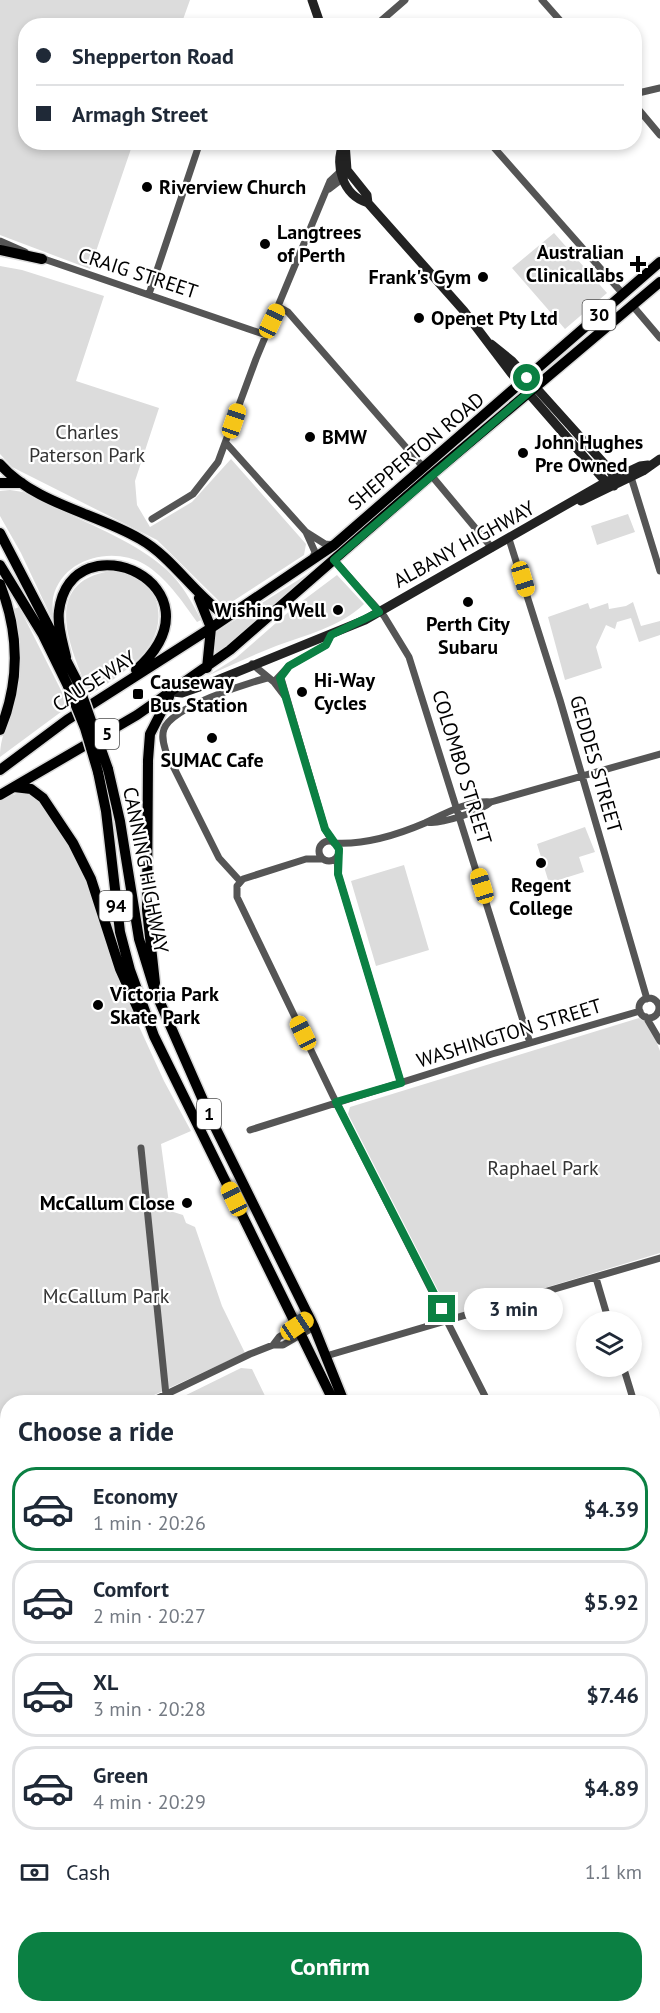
<!DOCTYPE html>
<meta charset="utf-8">
<style>
body{margin:0;font-family:"PT Sans",sans-serif;background:#f2f2f3;color:#1f2937;height:100vh;display:flex;flex-direction:column;font-size:22px;white-space:nowrap}
*{box-sizing:border-box;margin:0}
p{font-size:20px;color:#747a83}
.icon{flex:none;width:33px;height:33px;fill:none;stroke:currentColor;stroke-width:2;stroke-linecap:round;stroke-linejoin:round}
.map{position:relative;flex:1;overflow:hidden}
.drawer{position:absolute;left:0px;top:1395px;width:660px;height:618px;display:flex;flex-direction:column;background:#fff;border-radius:24px 24px 0 0;box-shadow:0 3px 9px #0003}
.drawer>*{flex:none}
.banner{position:absolute;left:18px;top:18px;width:624px;height:132px;border-radius:24px;box-shadow:0 3px 9px #0003;display:grid;align-content:center;height:132px;padding:0 18px;background:#fff}
.fabs{position:absolute;left:576px;top:1311px;display:grid;gap:12px}
.fabs a{display:grid;place-items:center;width:66px;height:66px;border-radius:50%;background:#fff;box-shadow:0 3px 9px #0003;font-size:30px}
.end{position:absolute;width:27px;height:27px;margin:-14px;border:8px solid #0b8043;background:#fff;box-shadow:0 0 0 3px #fff}
.from{border-radius:50%}
.bubble{position:absolute;height:42px;border-radius:21px;background:#fff;box-shadow:0 3px 9px #0003;font-size:20px;font-weight:700;line-height:42px;text-align:center}
.car{position:absolute;width:18px;height:36px;margin:-18px -9px;border-radius:8px;box-shadow:0 0 4px 2px #0007;background:linear-gradient(#f5c518 24%,#345 0 40%,#f5c518 0 76%,#345 0 86%,#f5c518 0)}
.banner b{display:flex;align-items:center;gap:21px;height:57px;font-size:22px}
.banner b+b{border-top:2px solid #e0e1e3}
.banner i{width:15px;height:15px;background:#1f2937}
ul{padding:0;list-style:none}
li{display:flex;align-items:center;gap:18px;height:84px;margin:0 12px 9px;padding:0 6px;border:3px solid #e0e1e3;border-radius:24px}
li div{flex:1}
li b{display:block;font-size:22px}
li em{font-style:normal;font-weight:700}
li.current{border-color:#0b8043}
li>.icon{width:54px;height:54px;stroke-width:1.5}
h2{padding:0 18px;font-size:27px;line-height:72px}
.pay{display:flex;align-items:center;gap:15px;height:66px;padding:0 18px;font-size:22px}
.pay p{margin-inline-start:auto}
.button{display:flex;gap:12px;margin-top:auto;padding:12px 18px}
.button a{flex:1;height:69px;border-radius:24px;background:#0b8043;color:#fff;font-size:24px;font-weight:700;line-height:69px;text-align:center}
.map>svg:first-child{display:block}
.green{fill:#dcdcdc}
.lines{fill:none;stroke-linecap:round;stroke-linejoin:round}
.primary-casing{stroke:#dbdbdb;stroke-width:13}
.trunk-casing{stroke:#dbdbdb;stroke-width:13}
.minor{stroke:#555;stroke-width:7}
.secondary{stroke:#222;stroke-width:9}
.primary{stroke:#000;stroke-width:10}
.trunk{stroke:#000;stroke-width:10}
.trunk-bridge-casing{stroke:#dbdbdb;stroke-width:13;stroke-linecap:butt}
.trunk-bridge{stroke:#000;stroke-width:10}
.route{stroke:#0b8043;stroke-width:8}
.poi-dot{fill:#000;stroke:#fff;stroke-width:2}
.labels{text-anchor:middle;stroke-width:4.5;stroke-linejoin:round;paint-order:stroke}
.shield{fill:#fff;stroke:#4c4c4c;stroke-width:1.5}
.shield-label{font-size:18px;font-weight:bold;fill:#000}
.poi-label{font-size:20px;font-weight:bold;fill:#000;stroke:#fff;text-anchor:start}
.street-label{font-size:20px;fill:#000;stroke:#fff}
.park-label{font-size:20px;fill:#333;stroke:#fff}
</style>
<div class="map">
<svg width="660" height="2013" viewBox="0 0 660 2013">
<rect width="100%" height="100%" fill="#fff"/>
<path class="green" d="M0 0H190L181 25 26 26V142L133 143 90 269 0 235Z
M554 233 607 293 565 329 512 268Z
M0 266 22 270 104 296 76 381 159 408 135 481 137 505 150 527 192 502 231 459 306 544 304 555 227 605 222 604 157 540 12 467 0 454Z
M10 490 23 492C69 517 129 536 167 570 182 584 192 602 201 620L197 622C182 601 166 577 144 564 112 546 62 558 53 598 52 605 53 614 53 621L21 553 0 516V491Z
M628 514 635 532 597 545 591 526Z
M118 570C134 574 151 582 156 600 170 646 123 673 90 695 69 646 38 578 118 570Z
M314 570V572L216 656 214 641 216 632Z
M337 575 364 604C340 627 306 635 276 646 253 655 230 666 207 676L236 658 293 608Z
M633 602 641 626 660 621V635L639 642 631 618 617 622 615 629 606 625 596 647 602 668 565 680 548 617 588 603 590 609 608 603 609 609 626 606Z
M19 607 69 706 0 757C0 733 13 713 17 689 22 662 18 636 14 609Z
M19 793 30 794 36 798 73 853 89 882 126 998 164 1081 191 1131 161 1144 170 1211 183 1215 186 1223 195 1227 222 1306 245 1353 139 1402H8L7 1464 0 1468V799Z
M585 827 595 852 579 857 584 872 549 883 537 844Z
M404 865 429 950 376 966 351 881Z
M639 1018 650 1025 660 1051V1253L458 1314 449 1312 348 1114 350 1107Z
M241 1368 252 1369 268 1402H172Z
M7 1483 8 1753 0 1755V1487Z
M7 1784 8 2006H167L160 2013H0V1787Z"/>
<g class="lines">
<g class="primary-casing">
<path id="primary" d="M652 1504 660 1501
M652 1513 660 1511"/>
</g>
<g class="trunk-casing">
<path id="trunk" d="M0 250 42 259
M0 464C35 504 96 513 140 539 170 556 191 589 218 610L225 613 235 612
M0 483H22
M0 533 77 681
M0 565 43 635 68 686
M0 584C19 632 20 682 0 730
M199 598 211 628 207 668
M66 657C63 643 57 626 59 611 71 516 231 585 136 670
M108 769 120 821 139 939 155 991 213 1123 314 1327 344 1402
M0 770 67 720 211 628 334 545 660 262
M98 772 106 811 120 932 130 970 154 1036 334 1402
M14 787 31 789 43 798 73 843 91 879 120 969 142 1018
M0 795 137 715 230 650 431 475 660 282
M155 983 147 910 148 760 150 734 169 697
M639 2006 643 2013
M649 2006 653 2013"/>
</g>
<path class="minor" d="M542 0 565 26
M375 26 405 0
M634 94 660 88
M634 104 660 135
M489 142 623 294
M329 189 346 176
M0 241 25 252
M38 257 266 335
M149 294 200 142
M632 305 660 338
M279 307 288 312 424 468
M226 443 306 532 315 552 312 560
M431 475 492 548
M631 477 660 571
M152 519 193 494 218 462 256 359 330 181 344 168
M306 532 325 544 333 545
M509 539 560 700 647 999
M334 560 384 616 409 657 530 1043
M252 664 274 682 289 666 326 645 331 635
M281 678 325 829 332 841
M274 682 287 699
M427 822C440 825 481 811 491 802
M319 851a10 10 0 1 1 20 0a10 10 0 1 1-20 0Z
M334 843C364 845 397 835 425 823 444 814 469 800 491 802L660 754
M337 858 338 874 401 1083
M323 859H306L243 879 237 886V897L333 1096 488 1402
M240 881 219 858 166 752C164 745 161 737 164 729 172 707 245 684 267 678
M639 1008a10 10 0 1 1 20 0a10 10 0 1 1-20 0Z
M646 1017 660 1041
M250 1130 492 1054 640 1011
M141 1148 166 1395
M596 1278 609 1322
M273 1345 279 1337 310 1318
M326 1356 660 1258
M623 1366 634 1402
M150 1402 250 1354 273 1345H283L314 1327
M652 1464 660 1489
M0 1477 8 1473
M652 1690 660 1687
M0 1764 8 1766
M652 1814 660 1812
M524 2006 525 2013"/>
<path class="secondary" d="M312 0 321 26
M344 142C334 165 342 195 368 203
M345 142 347 170 367 195 368 203 464 311 511 373 606 482 614 486 615 478 609 469 512 361 491 344
M581 501 643 471 660 459
M173 692 182 693 205 685 365 620 606 482 640 466 648 465
M414 2013 415 2006
M423 2013V2006"/>
<use href="#primary" class="primary"/>
<use href="#trunk" class="trunk"/>
<g class="trunk-bridge-casing">
<path id="trunk-bridge" d="M77 681 108 769
M68 686 85 728 98 772"/>
</g>
<use href="#trunk-bridge" class="trunk-bridge"/>
</g>
<g class="lines">
<path class="route" d="M442 1309 336 1102 401 1083 338 874 339 849 325 829 280 678 289 666 326 645 331 635 379 612 334 560 535 387 527 378"/>
</g>
<g class="poi-dot">
<circle cx="147" cy="187" r="6"/>
<circle cx="265" cy="244" r="6"/>
<path d="M635 255h6v6h6v6h-6v6h-6v-6h-6v-6h6z"/>
<circle cx="483" cy="277" r="6"/>
<circle cx="419" cy="318" r="6"/>
<circle cx="310" cy="437" r="6"/>
<circle cx="523" cy="453" r="6"/>
<circle cx="468" cy="602" r="6"/>
<circle cx="338" cy="610" r="6"/>
<circle cx="302" cy="692" r="6"/>
<rect x="132" y="688" width="12" height="12" rx="3"/>
<circle cx="212" cy="738" r="6"/>
<circle cx="541" cy="863" r="6"/>
<circle cx="98" cy="1005" r="6"/>
<circle cx="187" cy="1203" r="6"/>
</g>
<g class="labels">
<g class="shield">
<rect x="582.5" y="300" width="33" height="30" rx="4.5"/>
<rect x="95" y="719" width="24" height="30" rx="4.5"/>
<rect x="99.5" y="891" width="33" height="30" rx="4.5"/>
<rect x="197" y="1099" width="24" height="30" rx="4.5"/>
</g>
<g class="shield-label">
<text x="599" y="321">30</text>
<text x="107" y="740">5</text>
<text x="116" y="912">94</text>
<text x="209" y="1120">1</text>
</g>
<g class="poi-label">
<text x="159" y="194">Riverview Church</text>
<text x="277" y="239">Langtrees<tspan x="277" dy="23">of Perth</tspan></text>
<text x="624" y="259" text-anchor="end">Australian<tspan x="624" dy="23">Clinicallabs</tspan></text>
<text x="471" y="284" text-anchor="end">Frank's Gym</text>
<text x="431" y="325">Openet Pty Ltd</text>
<text x="322" y="444">BMW</text>
<text x="535" y="449">John Hughes<tspan x="535" dy="23">Pre Owned</tspan></text>
<text x="326" y="617" text-anchor="end">Wishing Well</text>
<text x="468" y="631" text-anchor="middle">Perth City<tspan x="468" dy="23">Subaru</tspan></text>
<text x="314" y="687">Hi-Way<tspan x="314" dy="23">Cycles</tspan></text>
<text x="150" y="689">Causeway<tspan x="150" dy="23">Bus Station</tspan></text>
<text x="212" y="767" text-anchor="middle">SUMAC Cafe</text>
<text x="541" y="892" text-anchor="middle">Regent<tspan x="541" dy="23">College</tspan></text>
<text x="110" y="1001">Victoria Park<tspan x="110" dy="23">Skate Park</tspan></text>
<text x="175" y="1210" text-anchor="end">McCallum Close</text>
</g>
<g class="street-label">
<text transform="translate(138 273) rotate(18)" y="7">CRAIG STREET</text>
<text transform="translate(416 451) rotate(-40)" y="7">SHEPPERTON ROAD</text>
<text transform="translate(464 544) rotate(-29)" y="7">ALBANY HIGHWAY</text>
<text transform="translate(94 681) rotate(-33)" y="7">CAUSEWAY</text>
<text transform="translate(596 764) rotate(74)" y="7">GEDDES STREET</text>
<text transform="translate(462 767) rotate(73)" y="7">COLOMBO STREET</text>
<text transform="translate(146 870) rotate(79)" y="7">CANNING HIGHWAY</text>
<text transform="translate(509 1033) rotate(-17)" y="7">WASHINGTON STREET</text>
</g>
<g class="park-label">
<text x="87" y="439">Charles<tspan x="87" dy="23">Paterson Park</tspan></text>
<text x="543" y="1175">Raphael Park</text>
<text x="106" y="1303">McCallum Park</text>
</g>
</g>
</svg>
<div class="fabs">
<a><svg class="icon" aria-label="layers" viewBox="0 0 24 24"><path d="M12 4l9 5-9 5-9-5zM3 14l9 5 9-5"/></svg></a>
</div>
<i class="end from" style="left:527px;top:378px"></i>
<i class="end" style="left:442px;top:1309px"></i>
<div class="bubble" style="left:464px;top:1288px;width:99px">3 min</div>
<i class="car" style="left:272px;top:321px;rotate:25deg"></i>
<i class="car" style="left:234px;top:421px;rotate:19deg"></i>
<i class="car" style="left:523px;top:579px;rotate:163deg"></i>
<i class="car" style="left:482px;top:886px;rotate:343deg"></i>
<i class="car" style="left:303px;top:1033px;rotate:334deg"></i>
<i class="car" style="left:234px;top:1199px;rotate:334deg"></i>
<i class="car" style="left:297px;top:1326px;rotate:56deg"></i>
<div class="banner">
<b><i class="from"></i>Shepperton Road</b>
<b><i></i>Armagh Street</b>
</div>
<section class="drawer">
<h2>Choose a ride</h2>
<ul>
<li class="current"><svg class="icon" aria-label="car" viewBox="0 0 24 24"><path d="M5 17H2v-5l4-1 3-4h7l3 4 3 1v5h-3M9 17h6M6 11h13"/><circle cx="7" cy="17" r="2"/><circle cx="17" cy="17" r="2"/></svg><div><b>Economy</b><p>1 min · 20:26</p></div><em>$4.39</em></li>
<li><svg class="icon" aria-label="car" viewBox="0 0 24 24"><path d="M5 17H2v-5l4-1 3-4h7l3 4 3 1v5h-3M9 17h6M6 11h13"/><circle cx="7" cy="17" r="2"/><circle cx="17" cy="17" r="2"/></svg><div><b>Comfort</b><p>2 min · 20:27</p></div><em>$5.92</em></li>
<li><svg class="icon" aria-label="car" viewBox="0 0 24 24"><path d="M5 17H2v-5l4-1 3-4h7l3 4 3 1v5h-3M9 17h6M6 11h13"/><circle cx="7" cy="17" r="2"/><circle cx="17" cy="17" r="2"/></svg><div><b>XL</b><p>3 min · 20:28</p></div><em>$7.46</em></li>
<li><svg class="icon" aria-label="car" viewBox="0 0 24 24"><path d="M5 17H2v-5l4-1 3-4h7l3 4 3 1v5h-3M9 17h6M6 11h13"/><circle cx="7" cy="17" r="2"/><circle cx="17" cy="17" r="2"/></svg><div><b>Green</b><p>4 min · 20:29</p></div><em>$4.89</em></li>
</ul>
<div class="pay"><svg class="icon" aria-label="cash" viewBox="0 0 24 24"><path d="M3 7h18v10H3z"/><circle cx="12" cy="12" r="2"/></svg>Cash<p>1.1 km</p></div>
<div class="button"><a>Confirm</a></div>
</section>
</div>
